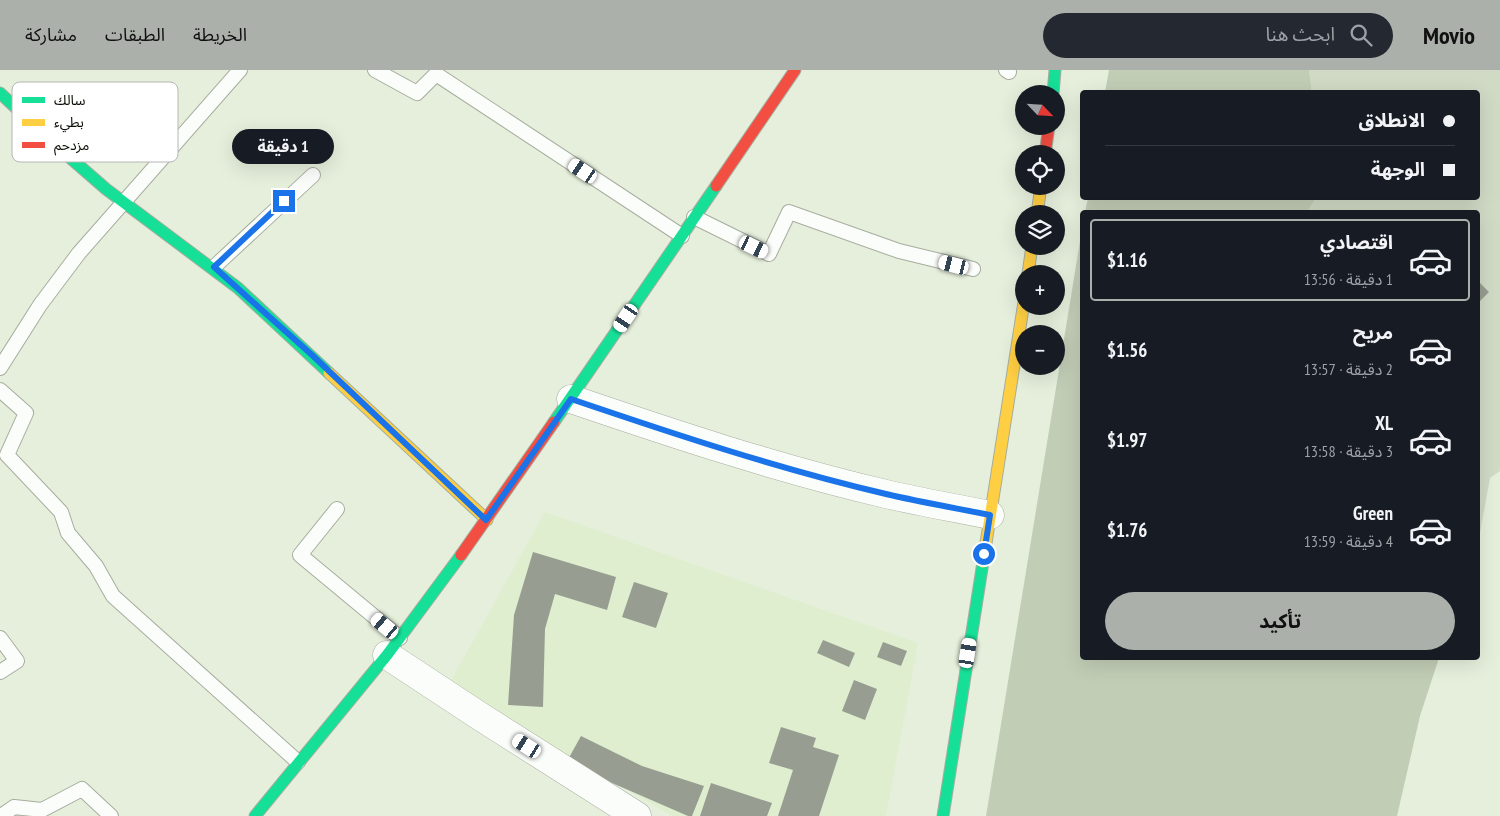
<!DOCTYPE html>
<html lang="ar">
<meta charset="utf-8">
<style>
body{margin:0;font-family:"PT Sans Narrow","Noto Sans Arabic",sans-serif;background:#242831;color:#f1f3f6;direction:rtl;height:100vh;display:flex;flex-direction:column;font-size:19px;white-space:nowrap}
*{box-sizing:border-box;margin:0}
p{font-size:16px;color:#9ea1a6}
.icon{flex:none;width:28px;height:28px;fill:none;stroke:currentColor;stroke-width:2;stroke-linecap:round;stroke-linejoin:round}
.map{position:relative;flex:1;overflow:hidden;direction:ltr}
.drawer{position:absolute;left:1080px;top:140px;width:400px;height:450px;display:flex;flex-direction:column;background:#171b24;border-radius:5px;box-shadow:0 5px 20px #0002;direction:rtl}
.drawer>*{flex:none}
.hud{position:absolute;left:1080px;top:20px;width:400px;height:110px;border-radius:5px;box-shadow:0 5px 20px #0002;direction:rtl;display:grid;align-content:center;height:110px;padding:0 25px;background:#171b24}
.needle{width:32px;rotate:115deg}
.controls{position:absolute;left:1015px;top:15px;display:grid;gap:10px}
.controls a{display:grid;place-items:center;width:50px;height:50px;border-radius:50%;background:#171b24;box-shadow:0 5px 20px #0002;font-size:25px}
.end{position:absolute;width:22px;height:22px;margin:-11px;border:6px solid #1a73e8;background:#fff;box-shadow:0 0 0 2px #fff}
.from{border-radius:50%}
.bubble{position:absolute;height:35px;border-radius:18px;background:#171b24;box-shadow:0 5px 20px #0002;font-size:16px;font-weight:700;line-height:35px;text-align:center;direction:rtl}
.car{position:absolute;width:15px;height:30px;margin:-15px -8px;border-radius:6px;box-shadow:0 0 4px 1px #0007;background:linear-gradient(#fff 24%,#345 0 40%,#fff 0 76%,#345 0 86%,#fff 0)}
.hud b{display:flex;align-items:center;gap:18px;height:48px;font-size:19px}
.hud b+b{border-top:1px solid #363941}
.hud i{width:12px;height:12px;background:#f1f3f6}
ul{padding:9px 0 0;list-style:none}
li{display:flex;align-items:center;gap:15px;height:82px;margin:0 10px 8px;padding:0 15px;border:2px solid transparent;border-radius:5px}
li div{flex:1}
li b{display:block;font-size:19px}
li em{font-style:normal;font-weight:700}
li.current{border-color:#abb0ab}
li>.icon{width:45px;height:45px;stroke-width:1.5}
.action{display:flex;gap:10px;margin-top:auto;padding:10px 25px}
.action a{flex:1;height:58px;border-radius:30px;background:#abb0ab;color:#111;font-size:20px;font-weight:700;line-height:58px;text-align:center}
header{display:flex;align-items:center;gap:30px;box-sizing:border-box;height:70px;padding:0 25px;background:#abb0ab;color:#111}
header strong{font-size:24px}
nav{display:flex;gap:28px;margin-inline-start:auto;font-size:18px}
.search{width:350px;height:45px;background:#242831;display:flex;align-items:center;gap:12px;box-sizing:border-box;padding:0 18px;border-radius:28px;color:#9ea1a6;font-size:19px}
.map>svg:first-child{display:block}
.built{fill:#dfeecf}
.green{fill:#d0dac5}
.forest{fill:#c2cdb6}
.building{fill:#979e91}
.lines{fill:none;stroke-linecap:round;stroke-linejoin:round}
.lane-casing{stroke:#a6ad9e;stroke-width:16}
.street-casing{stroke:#a6ad9e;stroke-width:29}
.fast-casing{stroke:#a6ad9e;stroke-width:13}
.slow-casing{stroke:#a6ad9e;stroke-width:13}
.jam-casing{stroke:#a6ad9e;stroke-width:13}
.lane{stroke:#fbfdfa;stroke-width:14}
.street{stroke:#fbfdfa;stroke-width:28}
.fast{stroke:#16e098;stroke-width:11}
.slow{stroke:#ffcf43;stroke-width:11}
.jam{stroke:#f24e42;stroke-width:11}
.route{stroke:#1a73e8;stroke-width:6}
.key{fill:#fff;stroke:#b5b7b4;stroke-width:1}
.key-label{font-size:14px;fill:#080e04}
</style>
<header>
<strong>Movio</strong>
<div class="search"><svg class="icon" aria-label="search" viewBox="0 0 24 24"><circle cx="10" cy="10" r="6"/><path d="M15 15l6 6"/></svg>ابحث هنا</div>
<nav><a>الخريطة</a><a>الطبقات</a><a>مشاركة</a></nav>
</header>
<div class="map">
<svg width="1500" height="746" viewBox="0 0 1500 746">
<rect width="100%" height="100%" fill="#e6efdc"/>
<path class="built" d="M545 442 918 573 886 746H672L449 614Z"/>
<path class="green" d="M1309 0H1500V401L1490 408 1480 463 1478 464V142H1307L1316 128H1478V22H1312Z"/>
<path class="forest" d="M1109 0H1309L1312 22H1105Z
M1088 128H1316L1307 142H1085Z
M1082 159V588H1439L1420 646 1397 746H986Z"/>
<path class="building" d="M1478 211 1489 222 1478 233Z
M533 482 616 507 607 540 555 524 545 559 543 637 508 635 514 545Z
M634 512 668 523 656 558 622 547Z
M823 570 855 583 849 597 817 583Z
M883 572 907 581 901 596 877 587Z
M854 610 877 619 865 650 842 641Z
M781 657 816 668 813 677 839 685 819 746H778L793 700 769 693Z
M581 666 642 696 704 716 692 746H688L566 693Z
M711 713 772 733 767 746H700Z"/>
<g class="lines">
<g class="lane-casing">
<path id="lane" d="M375 0 417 23 436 4 682 166
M1006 0 1009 2
M694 147 769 184 789 142 899 181 973 199
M214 197 313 105
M0 298 40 235 79 183 240 0
M0 320 26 343 7 385 61 442 68 463 96 496 113 526 298 692
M337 439 300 485 400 568
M0 568 17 591 0 602
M1 746 14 737 42 740 82 719 111 746"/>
</g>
<g class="street-casing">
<path id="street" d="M571 329C674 364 779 399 886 424 920 432 955 438 990 445
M387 585 478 645 637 746"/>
</g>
<g class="fast-casing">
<path id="fast" d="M0 23 60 79 106 119 238 218 329 303
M1053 24 1055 0
M554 352 716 116
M255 746 387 585 461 485
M943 746 983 492"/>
</g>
<g class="slow-casing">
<path id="slow" d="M1037 144 1041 116
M1028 204 1032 176
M329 303 487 450
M983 492 1024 232"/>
</g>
<g class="jam-casing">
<path id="jam" d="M1045 84 1049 56
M716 116 795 0
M461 485 554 352"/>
</g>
<use href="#lane" class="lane"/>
<use href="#street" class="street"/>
<use href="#fast" class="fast"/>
<use href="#slow" class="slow"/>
<use href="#jam" class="jam"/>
</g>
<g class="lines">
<path class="route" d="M284 131 214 197 312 285 486 450 571 329C674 364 779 399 886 424 920 432 955 438 990 445L984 484"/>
</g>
<rect x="12" y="12" width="166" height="80" rx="8" class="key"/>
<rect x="22" y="27" width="23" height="6" fill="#16e098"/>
<rect x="22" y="49" width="23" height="7" fill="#ffcf43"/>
<rect x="22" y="72" width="23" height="6" fill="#f24e42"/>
<g class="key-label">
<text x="54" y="35">سالك</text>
<text x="54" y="57">بطيء</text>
<text x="54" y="80">مزدحم</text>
</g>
</svg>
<div class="controls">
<a><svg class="needle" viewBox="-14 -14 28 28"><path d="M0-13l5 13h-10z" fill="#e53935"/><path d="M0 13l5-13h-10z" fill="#9ea1a6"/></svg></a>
<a><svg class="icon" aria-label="locate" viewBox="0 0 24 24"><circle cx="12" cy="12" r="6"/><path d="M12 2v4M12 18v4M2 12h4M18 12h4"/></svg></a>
<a><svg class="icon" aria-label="layers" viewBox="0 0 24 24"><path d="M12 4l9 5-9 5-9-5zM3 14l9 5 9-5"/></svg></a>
<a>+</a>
<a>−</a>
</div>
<i class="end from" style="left:984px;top:484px"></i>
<i class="end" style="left:284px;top:131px"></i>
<div class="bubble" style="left:232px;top:59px;width:102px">1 دقيقة</div>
<i class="car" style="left:583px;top:101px;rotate:304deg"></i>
<i class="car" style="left:754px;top:177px;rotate:116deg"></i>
<i class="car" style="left:954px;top:195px;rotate:284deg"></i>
<i class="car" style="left:626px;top:248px;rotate:214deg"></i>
<i class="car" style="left:385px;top:556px;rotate:310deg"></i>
<i class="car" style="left:968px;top:583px;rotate:9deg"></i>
<i class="car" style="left:527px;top:676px;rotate:302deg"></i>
<div class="hud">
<b><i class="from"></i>الانطلاق</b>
<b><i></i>الوجهة</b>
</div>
<section class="drawer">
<ul>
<li class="current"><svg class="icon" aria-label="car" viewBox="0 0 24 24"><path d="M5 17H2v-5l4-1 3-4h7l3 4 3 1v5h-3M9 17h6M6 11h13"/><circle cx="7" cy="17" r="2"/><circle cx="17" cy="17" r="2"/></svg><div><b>اقتصادي</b><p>1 دقيقة · 13:56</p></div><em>$1.16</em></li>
<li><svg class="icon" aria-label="car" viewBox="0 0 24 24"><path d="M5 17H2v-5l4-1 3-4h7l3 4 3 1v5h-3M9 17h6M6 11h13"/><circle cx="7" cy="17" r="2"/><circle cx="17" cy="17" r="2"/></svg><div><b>مريح</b><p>2 دقيقة · 13:57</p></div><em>$1.56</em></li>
<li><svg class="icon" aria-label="car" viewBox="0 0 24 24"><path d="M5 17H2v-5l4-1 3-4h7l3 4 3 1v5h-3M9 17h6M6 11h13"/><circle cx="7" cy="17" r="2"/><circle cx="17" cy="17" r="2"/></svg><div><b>XL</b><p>3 دقيقة · 13:58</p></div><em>$1.97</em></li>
<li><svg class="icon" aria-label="car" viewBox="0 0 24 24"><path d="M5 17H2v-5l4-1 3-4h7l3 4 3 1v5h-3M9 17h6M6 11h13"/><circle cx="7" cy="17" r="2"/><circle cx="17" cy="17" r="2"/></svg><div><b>Green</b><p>4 دقيقة · 13:59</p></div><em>$1.76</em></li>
</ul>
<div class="action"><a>تأكيد</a></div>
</section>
</div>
